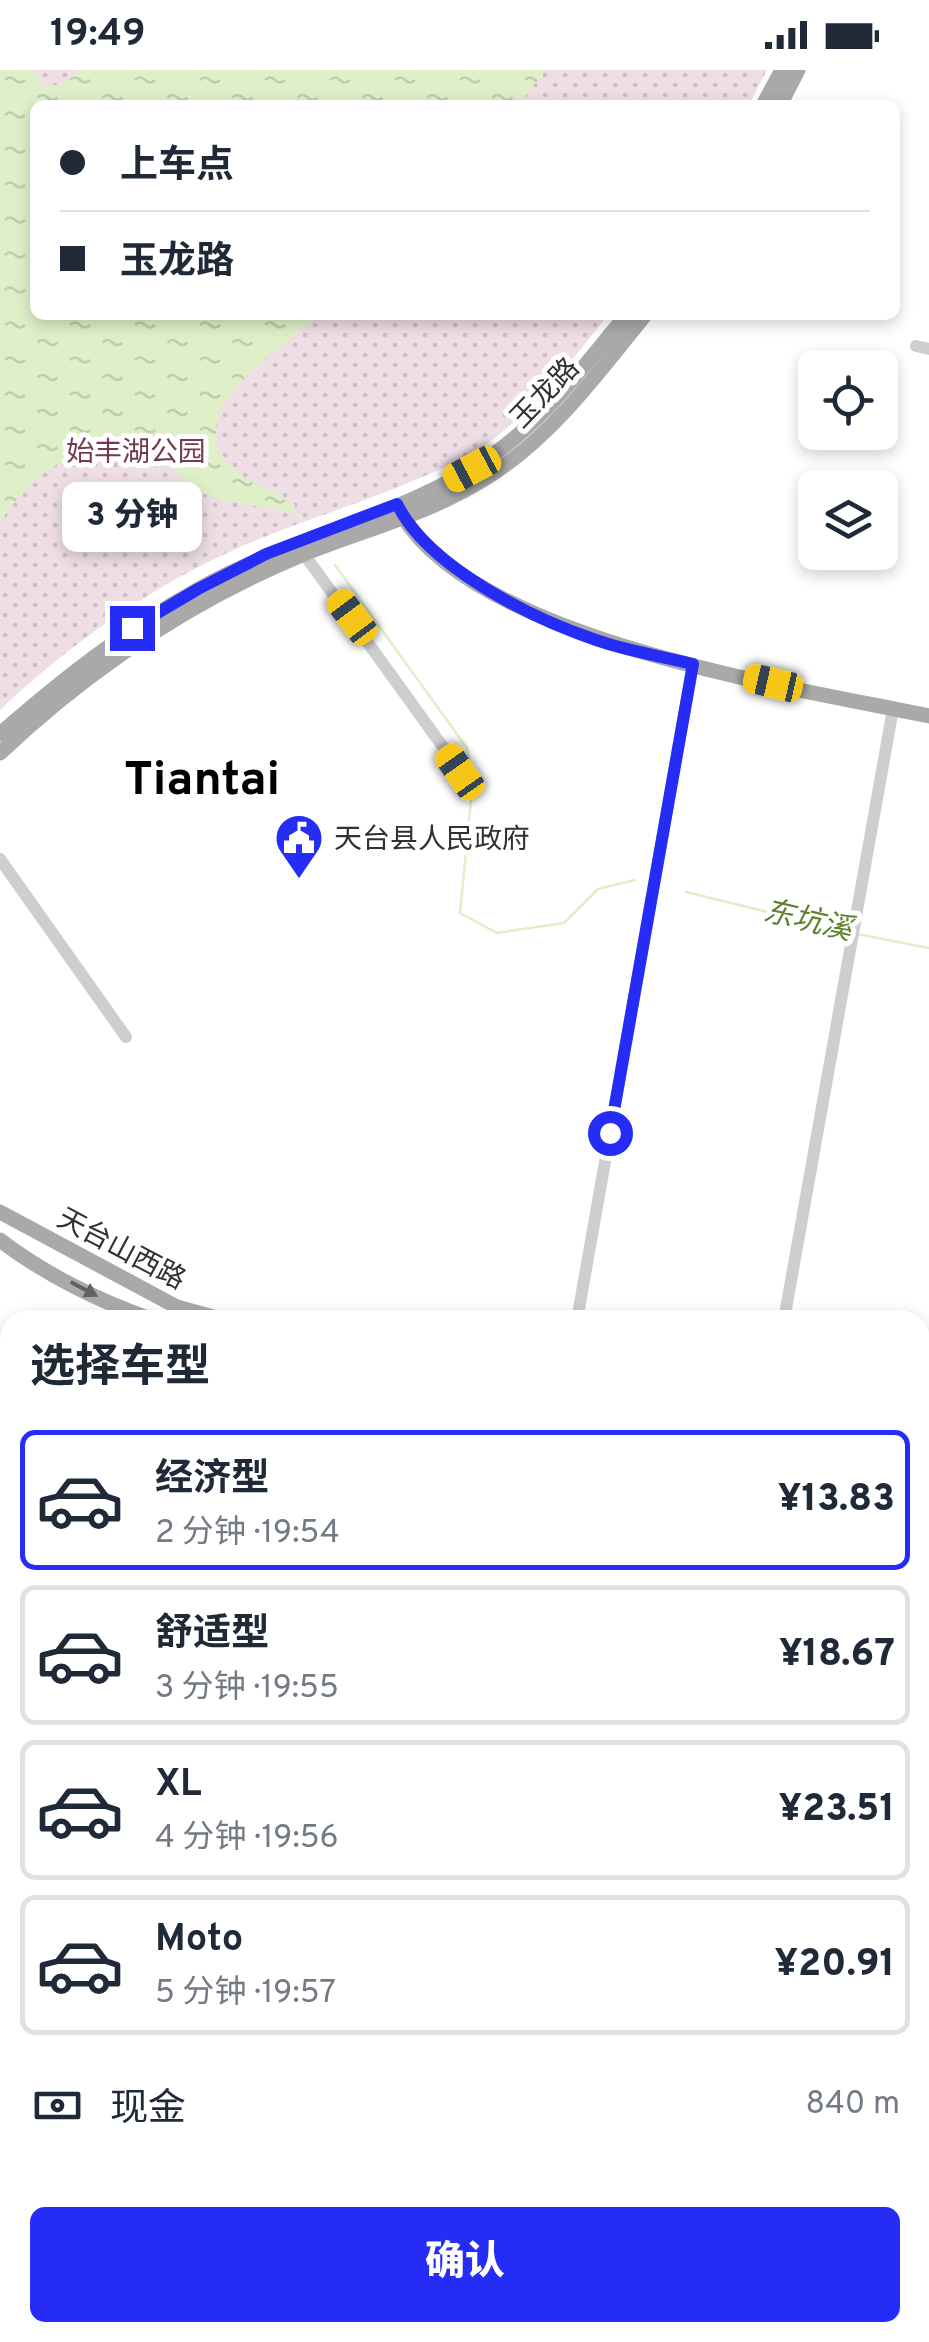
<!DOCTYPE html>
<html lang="zh">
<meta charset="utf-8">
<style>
body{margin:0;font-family:Overpass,"Noto Sans SC",sans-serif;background:#f2f2f3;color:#1f2937;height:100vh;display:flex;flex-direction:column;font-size:38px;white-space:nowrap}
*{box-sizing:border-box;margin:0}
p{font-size:32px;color:#747a83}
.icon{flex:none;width:55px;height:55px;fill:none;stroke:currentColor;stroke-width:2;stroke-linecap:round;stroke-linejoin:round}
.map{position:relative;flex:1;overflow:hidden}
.details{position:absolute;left:0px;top:1240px;width:930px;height:1032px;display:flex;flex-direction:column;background:#fff;border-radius:30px 30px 0 0;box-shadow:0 5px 15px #0003}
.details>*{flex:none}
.banner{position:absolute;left:30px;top:30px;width:870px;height:220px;border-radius:15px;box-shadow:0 5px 15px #0003;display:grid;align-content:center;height:220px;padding:0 30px;background:#fff}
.buttons{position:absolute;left:798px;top:280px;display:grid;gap:20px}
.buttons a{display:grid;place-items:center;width:100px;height:100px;border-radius:15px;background:#fff;box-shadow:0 5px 15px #0003;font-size:50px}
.end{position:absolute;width:45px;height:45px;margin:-22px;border:12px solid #252cf6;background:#fff;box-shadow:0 0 0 5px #fff}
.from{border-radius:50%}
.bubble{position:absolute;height:70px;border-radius:15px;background:#fff;box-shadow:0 5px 15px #0003;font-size:32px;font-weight:800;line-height:70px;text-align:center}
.car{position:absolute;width:30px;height:60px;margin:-30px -15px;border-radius:12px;box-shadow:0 0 8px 2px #0007;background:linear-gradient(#f5c518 24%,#345 0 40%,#f5c518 0 76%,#345 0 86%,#f5c518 0)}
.banner b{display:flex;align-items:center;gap:35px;height:95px;font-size:38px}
.banner b+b{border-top:2px solid #e0e1e3}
.banner i{width:25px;height:25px;background:#1f2937}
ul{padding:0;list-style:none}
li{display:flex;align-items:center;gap:30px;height:140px;margin:0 20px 15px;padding:0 10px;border:5px solid #e0e1e3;border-radius:15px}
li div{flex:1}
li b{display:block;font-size:38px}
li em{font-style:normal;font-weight:800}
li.current{border-color:#252cf6}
li>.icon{width:90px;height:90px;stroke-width:1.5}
h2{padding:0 30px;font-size:45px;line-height:120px}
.pay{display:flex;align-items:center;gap:25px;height:110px;padding:0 30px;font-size:38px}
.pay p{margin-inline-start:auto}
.button{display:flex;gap:20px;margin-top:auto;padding:20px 30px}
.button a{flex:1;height:115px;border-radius:15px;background:#252cf6;color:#fff;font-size:40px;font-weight:800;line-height:115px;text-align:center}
.status{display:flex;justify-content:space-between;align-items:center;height:70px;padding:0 50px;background:#fff;direction:ltr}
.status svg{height:28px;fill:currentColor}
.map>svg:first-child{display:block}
.grass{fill:url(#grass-dots)}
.water{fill:url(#water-ripples)}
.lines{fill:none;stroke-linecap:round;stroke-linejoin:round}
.stream{stroke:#dff0c9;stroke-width:2.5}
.minor{stroke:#cecece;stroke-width:12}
.major{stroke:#a9a9a9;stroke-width:15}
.oneway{fill:#616161}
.route{stroke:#252cf6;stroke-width:12}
.labels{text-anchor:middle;stroke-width:10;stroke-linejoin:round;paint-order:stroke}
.street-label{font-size:28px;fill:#313131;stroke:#fff}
.park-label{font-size:28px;fill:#723951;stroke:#fff}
.poi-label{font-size:28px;fill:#313131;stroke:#fff;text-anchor:start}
.water-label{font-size:30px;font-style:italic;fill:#5e802f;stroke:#fff}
.town-label{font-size:48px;font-weight:bold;fill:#000;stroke:#fff}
</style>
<div class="status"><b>19:49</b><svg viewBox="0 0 49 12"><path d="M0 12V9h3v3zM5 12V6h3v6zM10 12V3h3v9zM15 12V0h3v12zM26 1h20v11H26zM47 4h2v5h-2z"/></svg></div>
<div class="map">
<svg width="929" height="2272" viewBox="0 0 929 2272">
<defs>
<pattern id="grass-dots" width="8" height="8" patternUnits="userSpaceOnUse" patternTransform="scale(2.5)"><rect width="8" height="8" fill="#efdee6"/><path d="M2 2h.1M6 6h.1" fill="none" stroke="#cdbfc6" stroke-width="1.8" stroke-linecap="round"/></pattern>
<pattern id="water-ripples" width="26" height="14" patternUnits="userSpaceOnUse" patternTransform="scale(2.5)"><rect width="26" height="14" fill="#dff0c9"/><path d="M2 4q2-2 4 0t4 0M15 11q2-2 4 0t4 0" fill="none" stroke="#c0cead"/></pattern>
</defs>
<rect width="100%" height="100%" fill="#fff"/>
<path class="grass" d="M0 0H767L749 35H35V245H608C571 291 533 343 483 376 421 415 328 441 259 469 165 507 73 570 0 640Z"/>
<path class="water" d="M0 0H32L44 16C58 15 70 13 78 0H546L518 35H35V245H321C281 279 171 344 236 401 254 417 278 419 295 435L291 443C260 434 231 436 202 423 183 415 172 395 154 385 147 381 134 381 125 379 71 372 28 410 0 452Z
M0 1374 10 1378V1511L0 1508Z
M920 1878 929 1883V1994L920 1987Z"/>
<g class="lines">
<path class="stream" d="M291 438 300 449
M335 495 467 678 473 710 460 843 497 863 564 853 598 819 635 810
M686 822 849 862
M857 864 929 878"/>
<path class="minor" d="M916 276 929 279
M304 484 461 702
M0 789 126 967
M577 1250 693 594
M784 1250 893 639
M0 1534 10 1537
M920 1824 929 1830
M920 2061 929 2066
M920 2251 929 2255
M110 2262 119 2272
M794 2262 803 2269 812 2262"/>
<path class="major" d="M763 35 782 0
M780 35 798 0
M402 445C477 571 792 617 929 646
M0 664C62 610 125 560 197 520 284 471 384 451 470 400 534 362 580 302 626 245
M0 683C89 599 190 531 304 484 366 459 429 444 486 408 551 368 598 303 645 245
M0 1142 177 1237 224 1250
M0 1170C44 1204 101 1232 153 1250
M920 1314H929
M920 1341 929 1342
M0 2164 10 2148
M3 2192 10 2233
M18 2262 20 2272"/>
</g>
<defs><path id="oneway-solid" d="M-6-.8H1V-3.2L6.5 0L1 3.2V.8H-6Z" transform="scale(2.5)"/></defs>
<use class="oneway" href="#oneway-solid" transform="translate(84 1219) rotate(28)"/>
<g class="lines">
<path class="route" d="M132 558 198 519 266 484 397 434C428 497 531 548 596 570 627 581 661 586 693 594L610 1063"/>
</g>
<defs>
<g id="civic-pin" transform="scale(2.5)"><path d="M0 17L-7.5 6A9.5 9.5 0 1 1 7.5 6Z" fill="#252cf6" stroke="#fff"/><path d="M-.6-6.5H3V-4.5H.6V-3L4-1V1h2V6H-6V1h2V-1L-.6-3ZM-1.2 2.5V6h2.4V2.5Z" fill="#fff"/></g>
</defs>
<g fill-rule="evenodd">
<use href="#civic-pin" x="299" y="768"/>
</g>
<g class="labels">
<g class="street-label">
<text transform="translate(544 322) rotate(-46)" y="10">玉龙路</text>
<text transform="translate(122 1178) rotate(28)" y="10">天台山西路</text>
</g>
<g class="park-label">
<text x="136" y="391">始丰湖公园</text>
</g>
<g class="poi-label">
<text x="334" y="778">天台县人民政府</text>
</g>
<g class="water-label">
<text transform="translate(808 850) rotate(13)" y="10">东坑溪</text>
</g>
<g class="town-label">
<text x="202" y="724">Tiantai</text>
</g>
</g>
</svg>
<div class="buttons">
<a><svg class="icon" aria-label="locate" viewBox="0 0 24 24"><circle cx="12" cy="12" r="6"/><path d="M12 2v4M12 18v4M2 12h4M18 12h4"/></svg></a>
<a><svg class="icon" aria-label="layers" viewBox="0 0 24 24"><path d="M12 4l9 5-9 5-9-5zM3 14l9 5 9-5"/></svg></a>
</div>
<i class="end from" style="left:610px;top:1063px"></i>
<i class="end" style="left:132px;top:558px"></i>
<div class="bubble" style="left:62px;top:412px;width:140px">3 分钟</div>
<i class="car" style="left:472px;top:399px;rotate:242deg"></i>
<i class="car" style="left:352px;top:547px;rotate:323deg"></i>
<i class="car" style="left:773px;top:613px;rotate:283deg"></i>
<i class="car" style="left:460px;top:702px;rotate:325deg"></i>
<div class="banner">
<b><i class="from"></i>上车点</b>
<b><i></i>玉龙路</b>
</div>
<section class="details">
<h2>选择车型</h2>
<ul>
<li class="current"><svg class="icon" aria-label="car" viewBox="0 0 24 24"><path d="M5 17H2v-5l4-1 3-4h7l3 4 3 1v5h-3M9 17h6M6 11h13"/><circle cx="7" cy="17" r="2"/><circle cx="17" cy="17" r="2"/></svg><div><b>经济型</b><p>2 分钟 · 19:54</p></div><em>¥13.83</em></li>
<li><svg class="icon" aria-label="car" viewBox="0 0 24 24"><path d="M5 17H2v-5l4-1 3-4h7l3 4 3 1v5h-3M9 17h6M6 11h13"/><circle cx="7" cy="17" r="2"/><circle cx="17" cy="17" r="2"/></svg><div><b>舒适型</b><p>3 分钟 · 19:55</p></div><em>¥18.67</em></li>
<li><svg class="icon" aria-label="car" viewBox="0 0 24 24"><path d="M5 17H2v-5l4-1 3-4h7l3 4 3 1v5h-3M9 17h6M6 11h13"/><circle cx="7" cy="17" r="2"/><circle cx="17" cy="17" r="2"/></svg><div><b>XL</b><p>4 分钟 · 19:56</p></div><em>¥23.51</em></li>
<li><svg class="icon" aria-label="car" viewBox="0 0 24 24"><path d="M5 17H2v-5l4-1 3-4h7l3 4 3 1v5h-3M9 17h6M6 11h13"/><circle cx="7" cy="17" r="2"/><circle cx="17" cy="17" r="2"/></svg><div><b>Moto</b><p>5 分钟 · 19:57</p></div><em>¥20.91</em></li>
</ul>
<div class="pay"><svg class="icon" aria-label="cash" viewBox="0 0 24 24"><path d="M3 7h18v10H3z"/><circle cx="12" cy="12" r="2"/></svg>现金<p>840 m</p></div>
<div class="button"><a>确认</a></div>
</section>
</div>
